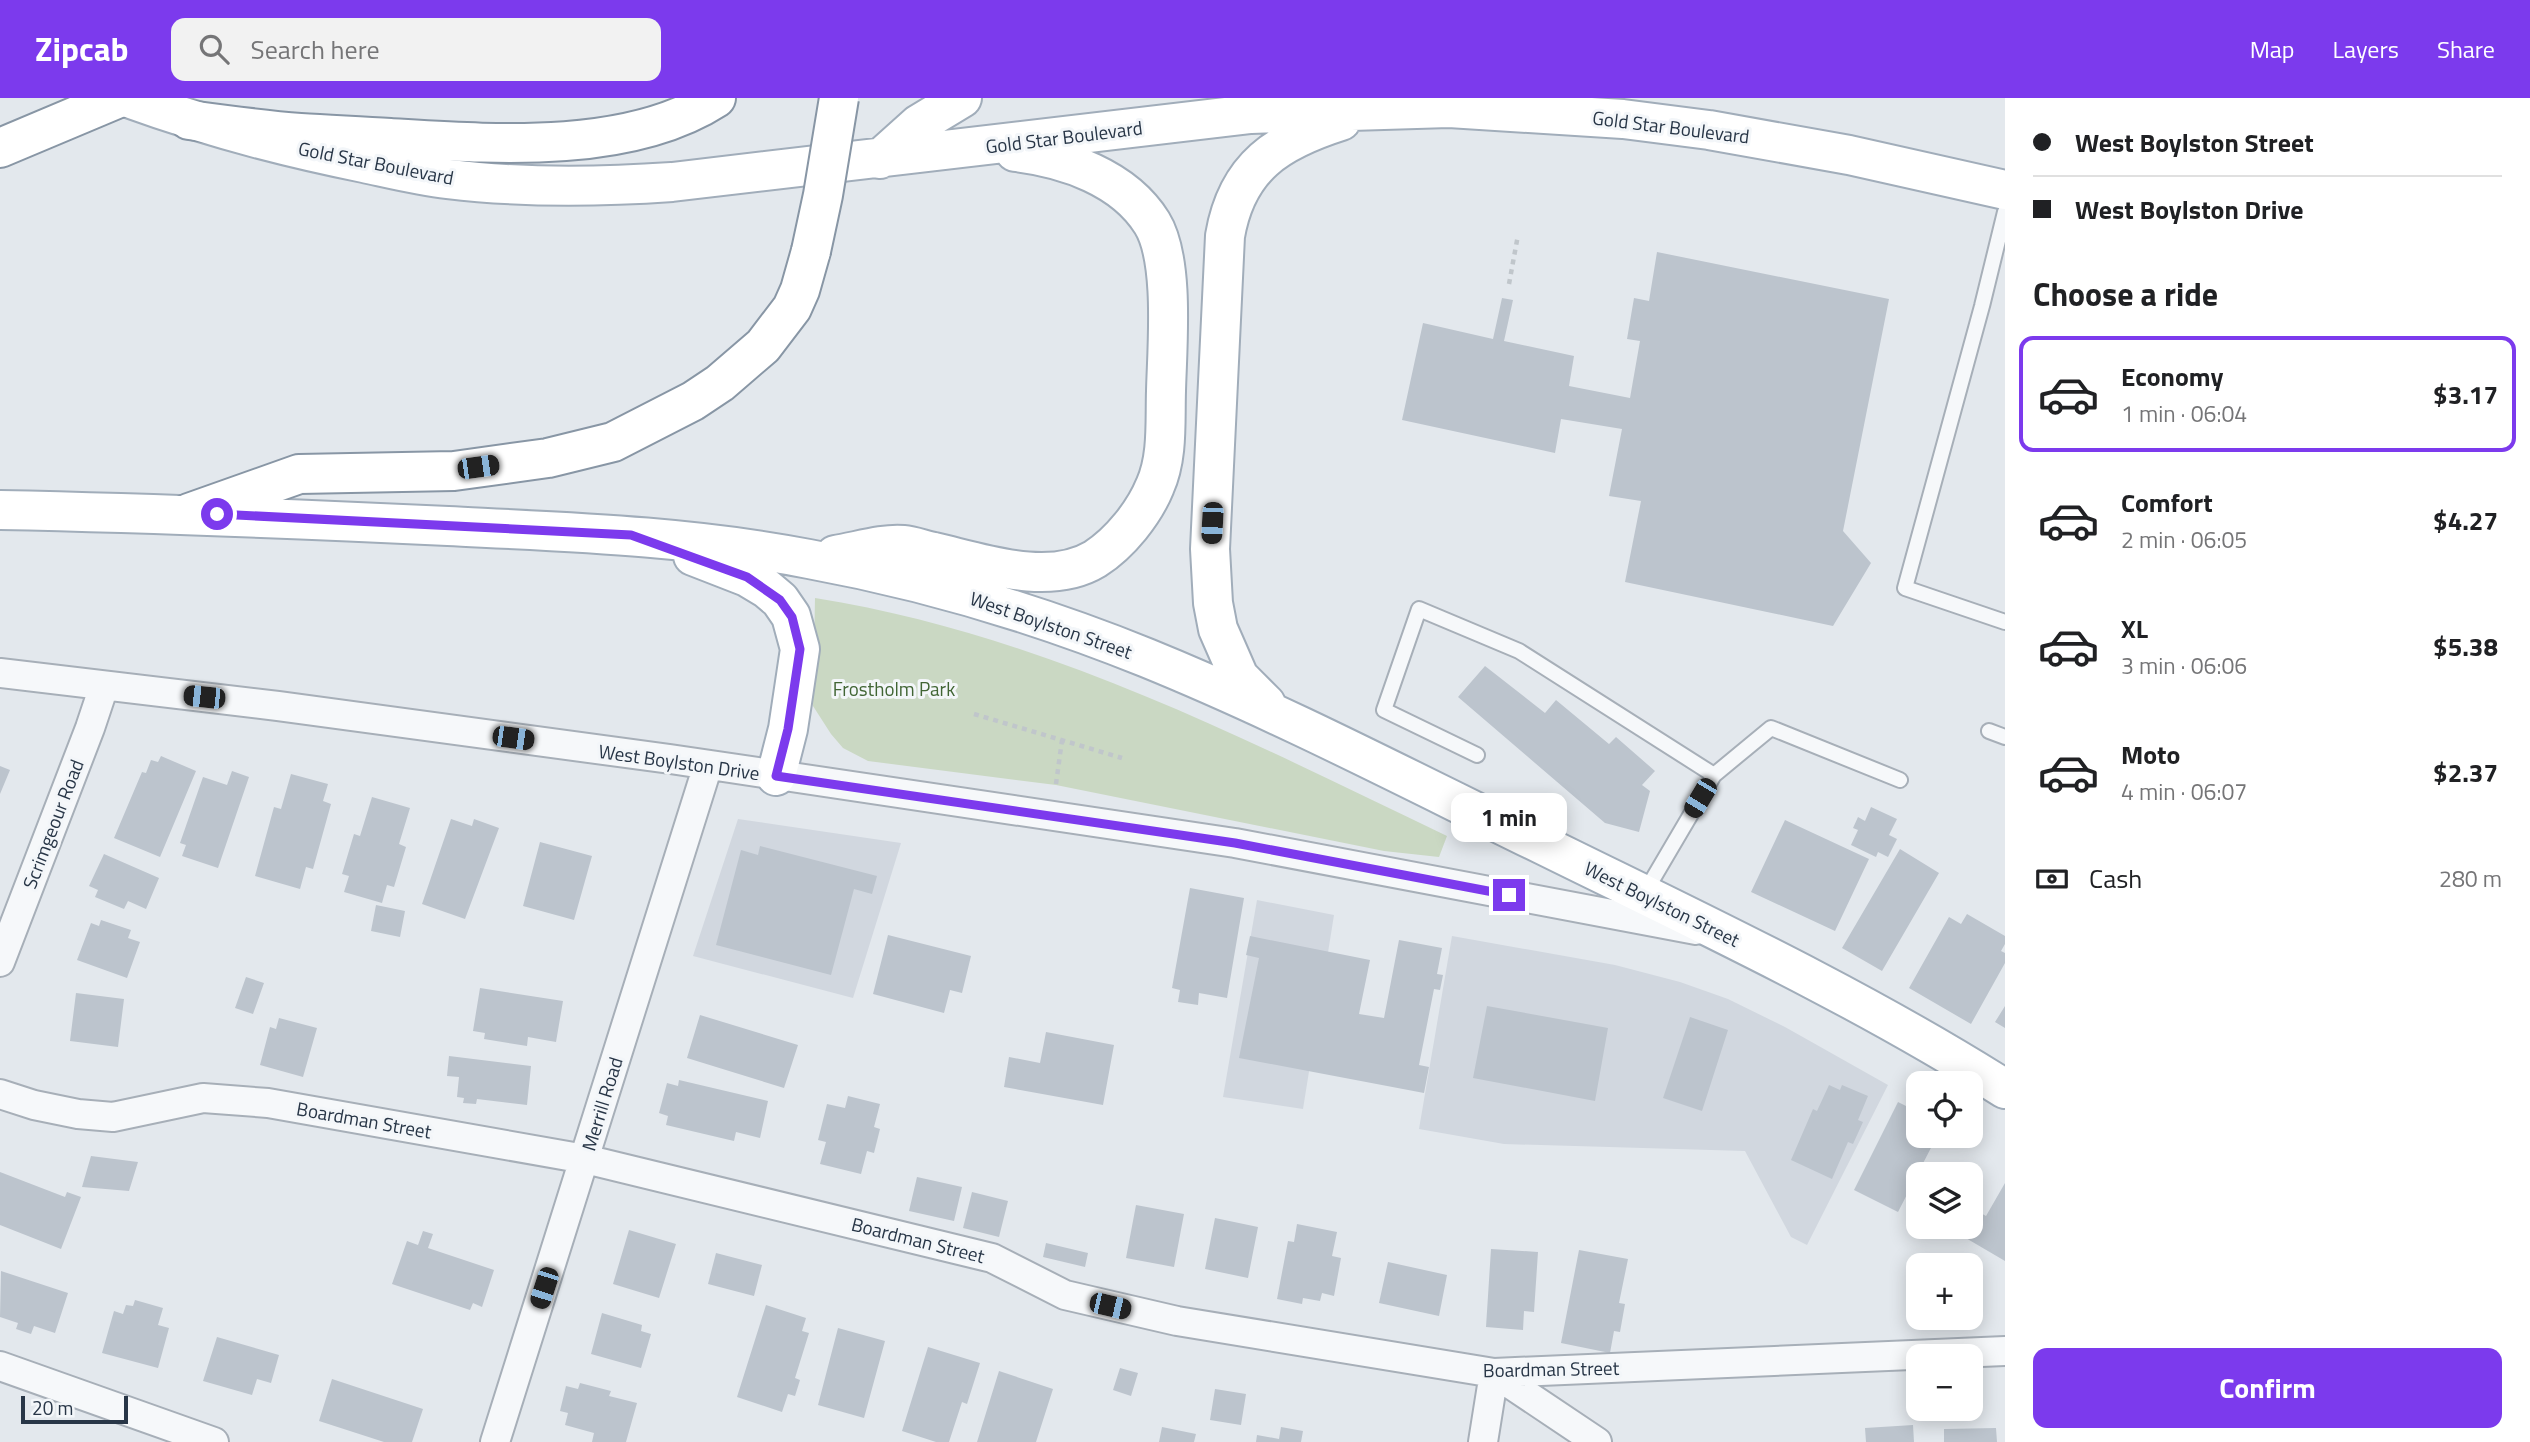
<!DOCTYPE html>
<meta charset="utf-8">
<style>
body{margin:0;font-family:"Titillium Web",sans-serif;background:#f2f2f2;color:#202124;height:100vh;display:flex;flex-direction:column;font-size:26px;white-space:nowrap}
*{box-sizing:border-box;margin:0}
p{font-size:23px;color:#757577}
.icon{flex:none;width:38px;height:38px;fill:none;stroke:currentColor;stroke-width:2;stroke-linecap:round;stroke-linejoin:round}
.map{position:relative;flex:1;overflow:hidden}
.panel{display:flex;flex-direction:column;background:#fff;width:525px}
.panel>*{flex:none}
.top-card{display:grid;align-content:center;height:154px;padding:0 28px;background:#fff}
.buttons{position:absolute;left:1906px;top:973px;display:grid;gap:14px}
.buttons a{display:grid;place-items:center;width:77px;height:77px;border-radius:14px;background:#fff;box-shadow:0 4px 18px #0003;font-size:35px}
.scale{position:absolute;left:21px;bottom:18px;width:107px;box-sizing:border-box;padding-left:7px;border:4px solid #283647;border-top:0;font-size:19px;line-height:24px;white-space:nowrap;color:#283647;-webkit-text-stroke:5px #f3f6f9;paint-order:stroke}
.end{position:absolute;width:32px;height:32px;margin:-16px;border:9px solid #7c3aed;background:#fff;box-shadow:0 0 0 4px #fff}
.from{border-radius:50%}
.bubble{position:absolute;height:49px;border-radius:14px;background:#fff;box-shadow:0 4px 18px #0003;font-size:23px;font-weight:700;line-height:49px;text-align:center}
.car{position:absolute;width:21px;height:42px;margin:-21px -10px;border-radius:9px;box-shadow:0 0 5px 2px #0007;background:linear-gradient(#222 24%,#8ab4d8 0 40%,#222 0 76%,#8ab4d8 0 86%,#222 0)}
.top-card b{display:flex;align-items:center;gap:24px;height:66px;font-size:26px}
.top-card b+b{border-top:2px solid #e0e0e0}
.top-card i{width:18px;height:18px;background:#202124}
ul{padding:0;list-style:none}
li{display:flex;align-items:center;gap:21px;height:116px;margin:0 14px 10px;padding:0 14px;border:4px solid transparent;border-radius:14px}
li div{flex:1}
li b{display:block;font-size:26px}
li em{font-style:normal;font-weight:700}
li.active{border-color:#7c3aed}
li>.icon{width:63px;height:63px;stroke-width:1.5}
h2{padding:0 28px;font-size:32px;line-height:84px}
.pay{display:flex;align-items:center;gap:18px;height:77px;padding:0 28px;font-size:26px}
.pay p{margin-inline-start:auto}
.primary-button{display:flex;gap:14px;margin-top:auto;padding:14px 28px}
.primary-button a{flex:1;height:80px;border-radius:14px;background:#7c3aed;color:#fff;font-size:28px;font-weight:700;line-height:80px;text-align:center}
header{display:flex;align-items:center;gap:42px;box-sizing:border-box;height:98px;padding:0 35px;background:#7c3aed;color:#fff}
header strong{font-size:33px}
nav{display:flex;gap:38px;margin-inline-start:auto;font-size:24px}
.search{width:490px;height:63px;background:#f2f2f2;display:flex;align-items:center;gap:18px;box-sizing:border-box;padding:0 24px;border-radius:14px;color:#757577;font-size:26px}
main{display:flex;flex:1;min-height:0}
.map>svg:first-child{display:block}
.built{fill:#d1d7df}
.green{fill:#cad8c3}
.building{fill:#bcc4cd}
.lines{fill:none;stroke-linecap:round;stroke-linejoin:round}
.service-casing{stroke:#a7afb8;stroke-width:18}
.minor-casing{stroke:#a7afb8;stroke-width:32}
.primary-casing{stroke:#a1adba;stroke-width:42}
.motorway-casing{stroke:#8896a5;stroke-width:42}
.path{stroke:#c0c6cb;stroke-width:4.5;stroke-dasharray:5 5;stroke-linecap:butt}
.service{stroke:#f6f8fa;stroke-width:14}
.minor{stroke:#f6f8fa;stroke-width:28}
.primary{stroke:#fff;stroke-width:38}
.motorway{stroke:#fff;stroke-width:38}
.motorway-bridge-casing{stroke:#8896a5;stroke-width:42;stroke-linecap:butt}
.motorway-bridge{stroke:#fff;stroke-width:38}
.route{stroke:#7c3aed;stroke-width:9}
.labels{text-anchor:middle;stroke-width:6;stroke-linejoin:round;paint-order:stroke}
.street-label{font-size:19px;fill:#283647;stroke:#f3f6f9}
.park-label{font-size:19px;fill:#416534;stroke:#f3f6f9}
</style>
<header>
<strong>Zipcab</strong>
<div class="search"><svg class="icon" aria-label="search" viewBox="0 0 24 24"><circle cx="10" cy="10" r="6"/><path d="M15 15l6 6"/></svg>Search here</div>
<nav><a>Map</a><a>Layers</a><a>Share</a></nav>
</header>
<main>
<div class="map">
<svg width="2005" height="1344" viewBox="0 0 2005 1344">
<rect width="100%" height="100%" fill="#e3e8ed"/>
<path class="built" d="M738 721 901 745 853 900 693 858Z
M1257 802 1334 817 1303 1011 1223 999Z
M1452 838 1615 867 1680 884 1728 901 1785 929 1888 987 1807 1147 1791 1139 1745 1053 1504 1046 1419 1031Z"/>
<path class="green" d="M815 500C1045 537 1240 639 1447 738L1439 759 1384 753 1056 687 868 663 843 650 831 636 813 608Z"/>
<path class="building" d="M1657 154 1889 201 1843 433 1871 465 1833 528 1625 484 1641 403 1609 398 1622 331 1561 321 1555 355 1402 322 1423 225 1493 241 1502 200 1513 202 1504 243 1574 258 1569 288 1630 300 1640 243 1627 241 1634 200 1649 203Z
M1485 568 1545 615 1556 602 1609 646 1616 639 1655 673 1642 687 1650 693 1639 734 1605 725 1458 599Z
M161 658 196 673 160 759 114 740 142 674 146 675 151 662 158 664Z
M0 668 10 672 0 696Z
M232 673 249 679 218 770 182 758 186 747 180 745 203 679 227 687Z
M291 676 328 686 323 703 331 706 313 771 306 769 300 791 255 778 274 709 281 711Z
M372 699 410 710 399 746 406 749 394 789 387 787 382 805 344 794 349 778 342 776 354 736 360 738Z
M1871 709 1897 721 1889 737 1897 741 1888 759 1878 754 1876 759 1851 747 1858 732 1853 730 1858 719 1865 723Z
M451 721 472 728 474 721 499 730 465 821 422 806Z
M1785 722 1869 761 1835 833 1751 794Z
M540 744 592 758 574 822 523 808Z
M760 748 877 778 872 796 854 791 831 877 716 847 741 752 758 757Z
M1900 751 1939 775 1882 873 1842 850Z
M104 756 159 780 146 811 128 803 124 811 95 799 98 792 89 788Z
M1190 790 1244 800 1227 900 1199 895 1198 907 1178 904 1180 892 1172 890Z
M376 807 405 813 400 839 371 833Z
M1967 816 2005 838V846L2001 853 2005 855V865L1971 926 1909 890 1949 819 1961 826Z
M101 822 131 832 128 840 140 844 127 880 77 862 91 825 99 828Z
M888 837 971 858 962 895 950 892 944 915 873 896Z
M1250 838 1370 862 1359 916 1384 920 1399 842 1442 850 1437 876 1443 877 1440 892 1434 891 1419 967 1429 969 1424 995 1239 960 1259 860 1246 857Z
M246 879 264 885 253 916 235 910Z
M480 890 563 903 556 944 528 939 527 948 484 941 485 935 473 933Z
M76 895 124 901 118 949 70 943Z
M1487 908 1608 930 1595 1003 1473 980Z
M2005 908V930L1995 924Z
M700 917 798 947 784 990 687 960Z
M1690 919 1728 932 1702 1013 1663 1000Z
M279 920 317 930 303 979 260 967 270 929 276 931Z
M1046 934 1114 947 1103 1007 1004 989 1009 959 1040 965Z
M449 958 531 968 527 1007 477 1001 476 1006 463 1005 464 1000 457 999 459 979 447 978Z
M679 982 768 1003 760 1040 736 1034 734 1043 666 1027 668 1018 659 1015 667 985 678 988Z
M1829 987 1840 992 1842 987 1868 998 1858 1022 1863 1024 1853 1046 1848 1044 1832 1081 1791 1062 1813 1011 1817 1013Z
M848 998 880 1006 874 1029 880 1031 874 1055 867 1053 861 1076 820 1066 826 1044 818 1042 827 1006 845 1010Z
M1898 1004 1918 1014V1038H1931L1930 1040 1935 1042 1898 1114 1854 1092Z
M91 1058 138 1064 129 1093 82 1089Z
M0 1074 65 1099 67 1094 81 1099 61 1151 0 1127Z
M917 1079 962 1089 954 1123 909 1113Z
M2005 1085V1163L1947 1129H1970V1109L1986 1118Z
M972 1094 1008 1103 999 1139 963 1130Z
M1136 1107 1184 1116 1174 1169 1126 1160Z
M1215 1120 1258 1129 1248 1180 1205 1171Z
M1297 1126 1337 1134 1332 1158 1341 1160 1334 1198 1322 1195 1320 1203 1303 1200 1302 1206 1277 1201 1288 1143 1294 1144Z
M629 1132 676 1146 659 1200 613 1186Z
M423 1133 433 1136 428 1150 494 1172 482 1209 473 1205 470 1212 392 1186 407 1143 418 1147Z
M1046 1145 1088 1155 1085 1169 1043 1159Z
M1491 1151 1538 1154 1534 1214 1524 1213 1523 1232 1486 1229Z
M1579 1152 1628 1161 1619 1205 1625 1206 1620 1234 1614 1233 1610 1255 1561 1245Z
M716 1155 762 1167 754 1198 708 1186Z
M1388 1164 1447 1177 1439 1218 1379 1205Z
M1 1173 68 1195 55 1235 34 1228 31 1236 16 1231 18 1225 0 1219Z
M135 1202 163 1210 158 1227 169 1230 158 1270 102 1255 114 1213 123 1216 126 1207 133 1208Z
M766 1207 806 1220 802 1233 809 1235 795 1280 800 1282 795 1298 788 1296 782 1314 737 1299Z
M602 1215 642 1227 641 1233 651 1236 641 1270 591 1256Z
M838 1230 885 1243 864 1320 818 1307Z
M217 1239 279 1257 271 1285 257 1281 252 1297 203 1283Z
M928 1249 980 1265 967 1306 962 1304 949 1344H936L902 1333Z
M1120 1270 1138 1275 1131 1298 1113 1292Z
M999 1273 1053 1291 1036 1344H977Z
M332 1281 423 1311 412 1344H384L319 1323Z
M580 1285 611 1293 609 1298 637 1305 626 1344H592L594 1335 565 1327 568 1315 560 1313 566 1288 578 1291Z
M1215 1291 1246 1296 1241 1327 1210 1322Z
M1913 1327 1914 1344H1866L1865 1330Z
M1162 1329 1196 1336 1194 1344H1159Z
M1281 1329 1303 1333 1301 1344H1256L1257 1337 1279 1341Z
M1996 1330 1997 1344H1944V1331Z"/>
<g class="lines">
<g class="service-casing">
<path id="service" d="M2005 114 1982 208 1905 490 2005 524
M1989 633 2005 639
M1477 657 1384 612 1419 511 1519 553 1714 677 1644 796
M1714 677 1771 630 1900 682"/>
</g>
<g class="minor-casing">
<path id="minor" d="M0 575 278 608 670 661 1235 745 1696 832
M0 864 90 630 104 588
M0 996 34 1007 78 1016 113 1019 203 1000 268 1005 585 1061 992 1160 1065 1197 1177 1223 1494 1275 2005 1253
M0 1268 214 1344
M495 1344 708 667
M1483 1344 1494 1275 1597 1344"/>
</g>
<g class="primary-casing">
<path id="primary" d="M128 0C205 28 284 49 364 65 392 71 420 78 448 81 522 90 598 89 672 84L1251 16 1449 10 1623 21 1709 32 1849 57 2005 92
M880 61 919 26 962 0
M0 412C150 415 299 421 448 428 569 434 690 438 809 461 924 482 1038 516 1147 560 1282 615 1412 683 1543 747 1699 824 1858 898 2005 991
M835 457C855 454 884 445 903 447 913 448 924 452 934 454 982 465 1049 489 1095 461 1120 445 1144 415 1155 388 1168 359 1165 324 1166 293 1167 250 1175 162 1152 125 1124 80 1066 60 1015 54
M693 458 747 479 767 491 780 502 791 518 800 551 788 631 776 678
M1266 606 1239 579 1218 531 1213 505 1210 451 1225 138C1237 68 1278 43 1341 23"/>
</g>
<g class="motorway-casing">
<path id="motorway" d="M189 22C226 27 263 32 300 35 330 37 360 38 390 40 491 46 628 57 716 0
M0 50 119 0
M189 415 299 376 454 373 548 360 613 344 693 303 720 285 763 248 792 210 800 192 811 153"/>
</g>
<path class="path" d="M1509 186 1518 137
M974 616 1122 660
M1056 686 1062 642"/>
<use href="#service" class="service"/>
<use href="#minor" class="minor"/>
<use href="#primary" class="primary"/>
<use href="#motorway" class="motorway"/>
<g class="motorway-bridge-casing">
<path id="motorway-bridge" d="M811 153 823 97 839 0"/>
</g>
<use href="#motorway-bridge" class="motorway-bridge"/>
</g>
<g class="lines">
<path class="route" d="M217 416 631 437 747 479 780 502 792 519 800 551 788 631 776 678 1235 745 1509 797"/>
</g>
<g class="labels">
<g class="street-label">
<text transform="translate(1671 29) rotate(7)" y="7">Gold Star Boulevard</text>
<text transform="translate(1064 39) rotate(-7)" y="7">Gold Star Boulevard</text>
<text transform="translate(376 65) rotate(11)" y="7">Gold Star Boulevard</text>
<text transform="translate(1051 527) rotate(19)" y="7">West Boylston Street</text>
<text transform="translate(679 664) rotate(8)" y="7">West Boylston Drive</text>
<text transform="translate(53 726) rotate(-69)" y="7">Scrimgeour Road</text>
<text transform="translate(1662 806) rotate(26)" y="7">West Boylston Street</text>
<text transform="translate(602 1006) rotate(-73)" y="7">Merrill Road</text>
<text transform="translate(364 1022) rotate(10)" y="7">Boardman Street</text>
<text transform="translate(918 1142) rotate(14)" y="7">Boardman Street</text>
<text transform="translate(1551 1271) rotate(-1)" y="7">Boardman Street</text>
</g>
<g class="park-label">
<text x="894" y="598">Frostholm Park</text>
</g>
</g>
</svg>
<div class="buttons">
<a><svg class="icon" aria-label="locate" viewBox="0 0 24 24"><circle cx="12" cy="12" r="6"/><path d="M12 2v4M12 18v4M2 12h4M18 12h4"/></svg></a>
<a><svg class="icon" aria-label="layers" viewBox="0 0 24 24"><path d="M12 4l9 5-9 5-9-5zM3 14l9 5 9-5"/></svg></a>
<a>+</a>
<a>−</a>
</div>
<div class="scale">20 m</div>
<i class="end from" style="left:217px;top:416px"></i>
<i class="end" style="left:1509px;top:797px"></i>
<div class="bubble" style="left:1451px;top:695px;width:116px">1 min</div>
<i class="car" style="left:478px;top:369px;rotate:82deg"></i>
<i class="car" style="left:1212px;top:425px;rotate:183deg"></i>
<i class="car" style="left:204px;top:599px;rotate:276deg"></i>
<i class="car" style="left:513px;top:640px;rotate:98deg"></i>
<i class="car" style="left:1700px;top:700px;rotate:211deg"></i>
<i class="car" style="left:544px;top:1190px;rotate:198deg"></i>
<i class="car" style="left:1110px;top:1208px;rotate:103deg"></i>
</div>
<section class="panel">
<div class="top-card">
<b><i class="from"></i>West Boylston Street</b>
<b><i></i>West Boylston Drive</b>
</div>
<h2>Choose a ride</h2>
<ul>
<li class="active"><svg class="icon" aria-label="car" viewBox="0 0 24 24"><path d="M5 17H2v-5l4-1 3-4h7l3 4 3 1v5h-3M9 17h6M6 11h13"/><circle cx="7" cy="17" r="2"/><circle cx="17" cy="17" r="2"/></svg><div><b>Economy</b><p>1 min · 06:04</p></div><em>$3.17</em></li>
<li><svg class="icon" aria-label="car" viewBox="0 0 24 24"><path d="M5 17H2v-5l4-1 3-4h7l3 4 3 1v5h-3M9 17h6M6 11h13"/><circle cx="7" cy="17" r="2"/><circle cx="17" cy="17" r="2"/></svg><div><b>Comfort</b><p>2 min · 06:05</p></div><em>$4.27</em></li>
<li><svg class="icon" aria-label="car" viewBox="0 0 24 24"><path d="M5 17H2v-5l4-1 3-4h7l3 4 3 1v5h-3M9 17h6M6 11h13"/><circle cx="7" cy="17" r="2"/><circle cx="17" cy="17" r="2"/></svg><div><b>XL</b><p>3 min · 06:06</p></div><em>$5.38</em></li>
<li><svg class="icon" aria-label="car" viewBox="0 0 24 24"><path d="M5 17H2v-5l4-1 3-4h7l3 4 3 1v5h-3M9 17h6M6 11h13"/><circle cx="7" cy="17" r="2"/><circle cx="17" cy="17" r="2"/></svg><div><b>Moto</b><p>4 min · 06:07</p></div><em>$2.37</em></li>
</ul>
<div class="pay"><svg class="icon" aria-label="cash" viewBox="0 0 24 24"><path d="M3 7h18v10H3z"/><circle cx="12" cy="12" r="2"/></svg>Cash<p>280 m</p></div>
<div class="primary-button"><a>Confirm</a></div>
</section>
</main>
